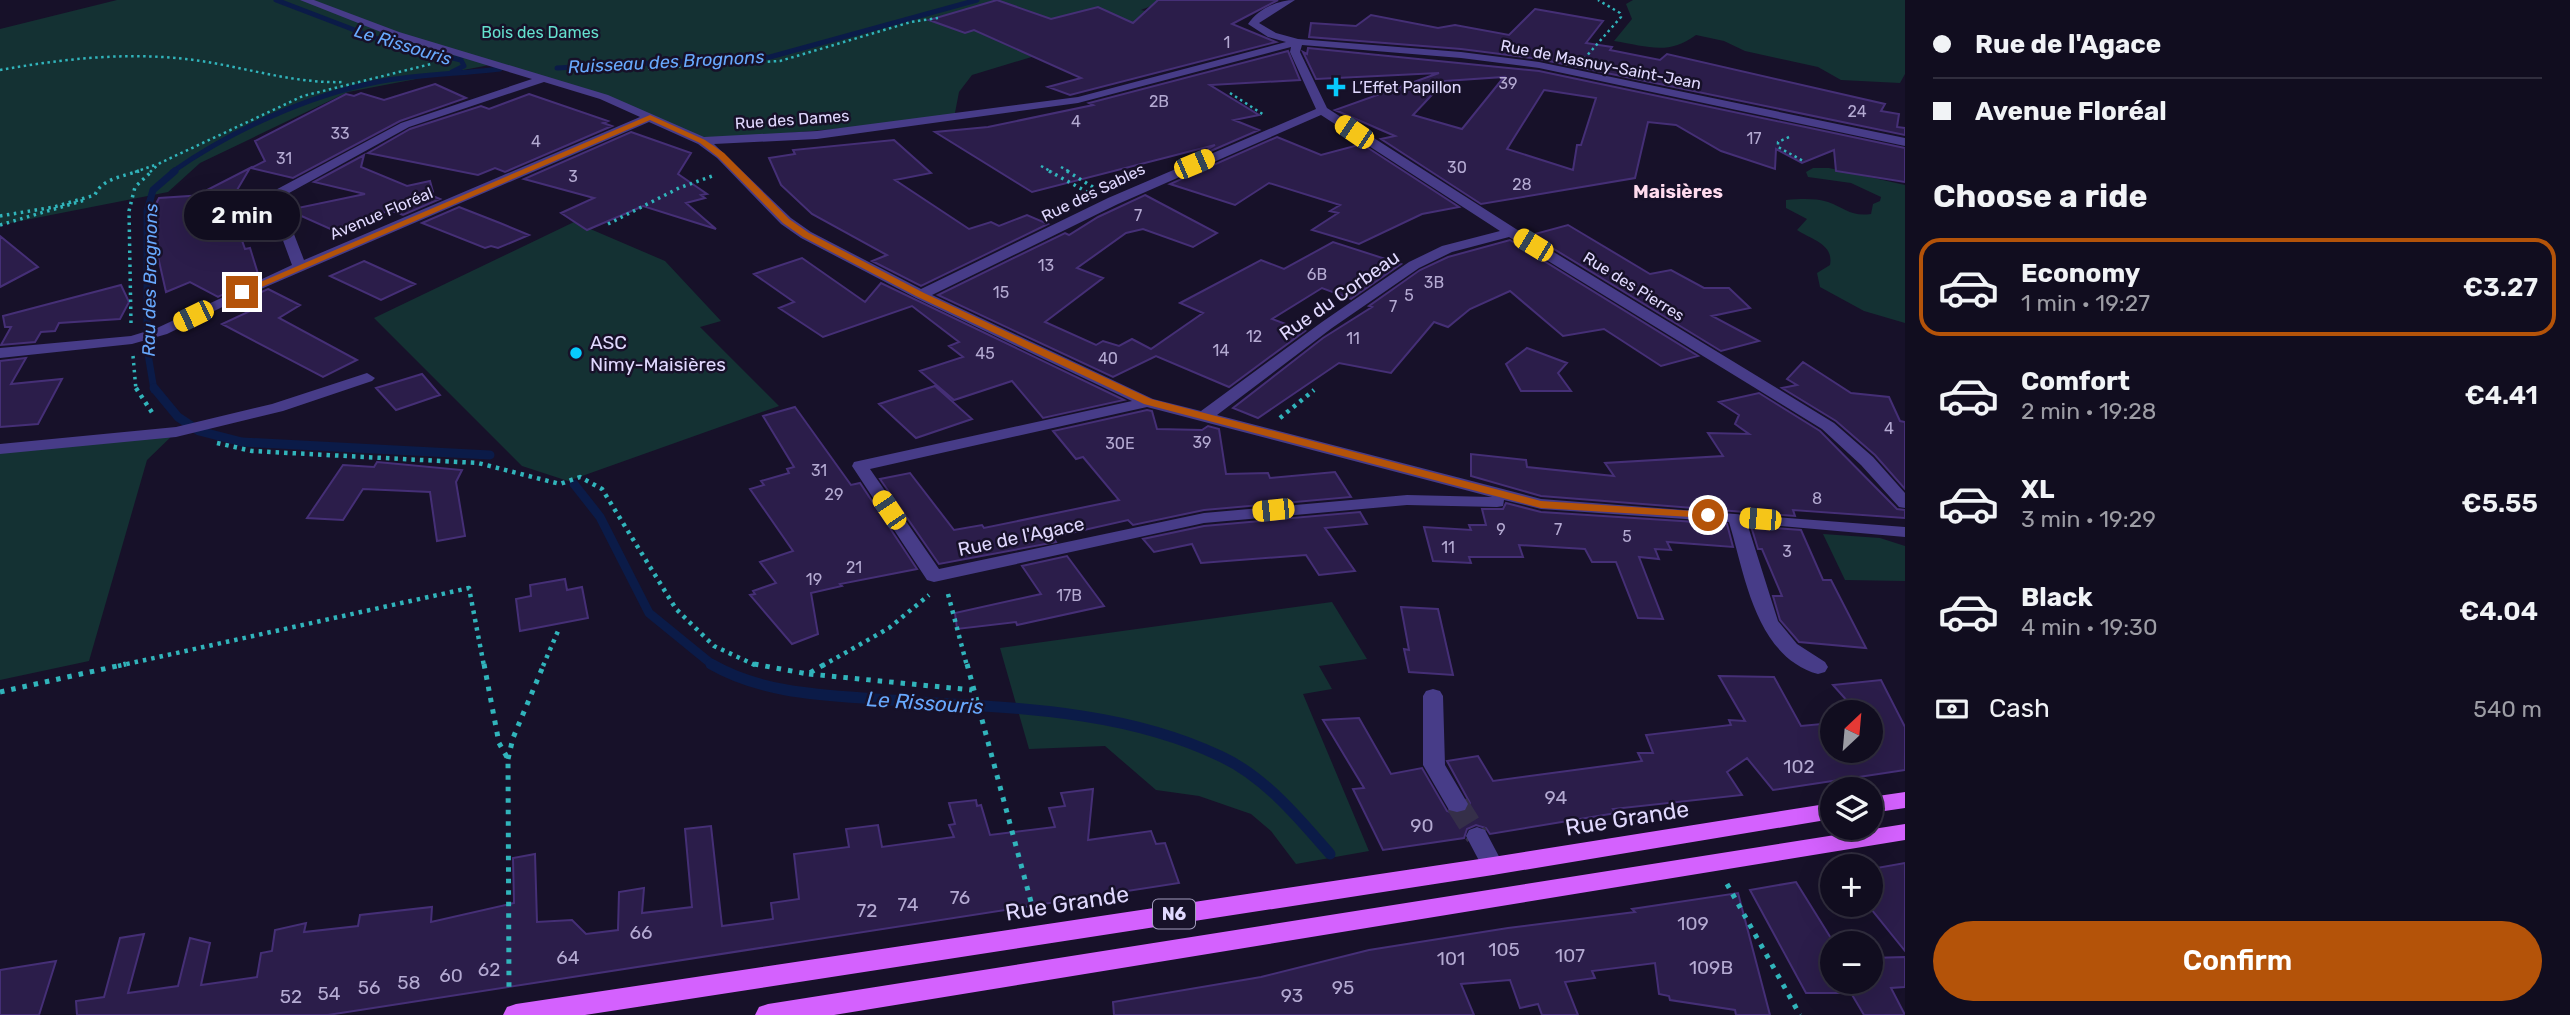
<!DOCTYPE html>
<meta charset="utf-8">
<style>
body{margin:0;font-family:Rubik,sans-serif;background:#1e1b2c;color:#f1f3f6;height:100vh;display:flex;flex-direction:column;font-size:26px;white-space:nowrap}
*{box-sizing:border-box;margin:0}
p{font-size:23px;color:#9c9ca4}
.icon{flex:none;width:38px;height:38px;fill:none;stroke:currentColor;stroke-width:2;stroke-linecap:round;stroke-linejoin:round}
.map{position:relative;flex:1;overflow:hidden}
.details{display:flex;flex-direction:column;background:#110d1f;width:665px}
.details>*{flex:none}
.hud{display:grid;align-content:center;height:154px;padding:0 28px;background:#110d1f}
.needle{width:46px;rotate:26deg}
.tools{position:absolute;left:1820px;top:700px;display:grid;gap:14px}
.tools a{display:grid;place-items:center;width:63px;height:63px;border-radius:50%;background:#110d1f;box-shadow:0 7px 28px #0002,0 0 0 2px #302d3d;font-size:35px}
.end{position:absolute;width:32px;height:32px;margin:-16px;border:9px solid #b45309;background:#fff;box-shadow:0 0 0 4px #fff}
.from{border-radius:50%}
.bubble{position:absolute;height:49px;border-radius:24px;background:#110d1f;box-shadow:0 7px 28px #0002,0 0 0 2px #302d3d;font-size:23px;font-weight:600;line-height:49px;text-align:center}
.car{position:absolute;width:21px;height:42px;margin:-21px -10px;border-radius:9px;box-shadow:0 0 5px 2px #0007;background:linear-gradient(#f5c518 24%,#345 0 40%,#f5c518 0 76%,#345 0 86%,#f5c518 0)}
.hud b{display:flex;align-items:center;gap:24px;height:66px;font-size:26px}
.hud b+b{border-top:2px solid #302d3d}
.hud i{width:18px;height:18px;background:#f1f3f6}
ul{padding:0;list-style:none}
li{display:flex;align-items:center;gap:21px;height:98px;margin:0 14px 10px;padding:0 14px;border:4px solid transparent;border-radius:21px}
li div{flex:1}
li b{display:block;font-size:26px}
li em{font-style:normal;font-weight:600}
li.current{border-color:#b45309}
li>.icon{width:63px;height:63px;stroke-width:1.5}
h2{padding:0 28px;font-size:32px;line-height:84px}
.pay{display:flex;align-items:center;gap:18px;height:77px;padding:0 28px;font-size:26px}
.pay p{margin-inline-start:auto}
.button{display:flex;gap:14px;margin-top:auto;padding:14px 28px}
.button a{flex:1;height:80px;border-radius:42px;background:#b45309;color:#fff;font-size:28px;font-weight:600;line-height:80px;text-align:center}
main{display:flex;flex:1;min-height:0}
.map>svg:first-child{display:block}
.green{fill:#143133}
.lines{fill:none;stroke-linecap:round;stroke-linejoin:round}
.stream-far3{stroke:#0b1b48;stroke-width:5}
.stream-far2{stroke:#0b1b48;stroke-width:7}
.stream-far1{stroke:#0b1b48;stroke-width:9}
.stream{stroke:#0b1b48;stroke-width:11}
.building{fill:#2b1d4a;stroke:#452f76;stroke-width:2;fill-rule:evenodd}
.minor-tunnel{stroke:#352f49;stroke-width:23;stroke-dasharray:23 11;stroke-linecap:butt}
.path-far3{stroke:#31b4bb;stroke-width:2.5;stroke-dasharray:2.5 3.5;stroke-linecap:butt}
.path-far2{stroke:#31b4bb;stroke-width:3.5;stroke-dasharray:2.5 4.5;stroke-linecap:butt}
.path-far1{stroke:#31b4bb;stroke-width:4.5;stroke-dasharray:3.5 5;stroke-linecap:butt}
.path{stroke:#31b4bb;stroke-width:5;stroke-dasharray:4.5 7;stroke-linecap:butt}
.minor{fill:#473c88;fill-rule:evenodd}
.major{fill:#d461fe;fill-rule:evenodd}
.route{fill:#b45309}
.poi-dot{fill:#07cafd;stroke:#171129;stroke-width:2.5}
.labels{text-anchor:middle;stroke-width:5;stroke-linejoin:round;paint-order:stroke}
.far-park-label{font-size:16px;fill:#64e0ce;stroke:#171129}
.number-label{font-size:16px;fill:#b4aad2}
.far-street-label{font-size:16px;fill:#e1d9ff;stroke:#171129}
.far-poi-label{font-size:16px;fill:#e1d9ff;stroke:#171129;text-anchor:start}
.far-water-label{font-size:18px;font-style:italic;fill:#68a9fe;stroke:#171129}
.shield{fill:#171129;stroke:#a49dbf;stroke-width:2}
.shield-label{font-size:18px;font-weight:bold;fill:#e1d9ff}
.far-quarter-label{font-size:19px;font-weight:bold;fill:#ffdbee;stroke:#171129}
.street-label{font-size:19px;fill:#e1d9ff;stroke:#171129}
.poi-label{font-size:19px;fill:#e1d9ff;stroke:#171129;text-anchor:start}
.near-number-label{font-size:19px;fill:#b4aad2}
.water-label{font-size:21px;font-style:italic;fill:#68a9fe;stroke:#171129}
.near-street-label{font-size:23px;fill:#e1d9ff;stroke:#171129}
</style>
<main>
<div class="map">
<svg width="1905" height="1015" viewBox="0 0 1905 1015">
<rect width="100%" height="100%" fill="#171129"/>
<path class="green" d="M117 0H1166L1141 10 1213 27 1038 55 972 75 959 92 954 118 702 141 628 107 500 63 348 92 200 163 168 192 0 225V29Z
M1633 0H1905V74L1900 83 1841 80 1818 67 1745 51 1724 41 1696 35C1668 56 1647 46 1614 41L1632 19 1626 4Z
M1813 168H1829L1905 185V323L1864 311 1820 287 1817 273 1830 265C1834 244 1812 240 1797 230L1807 219 1786 208V200C1801 199 1814 198 1828 202 1845 208 1851 217 1871 214L1873 204 1880 201 1881 197 1851 183 1808 177 1806 172Z
M574 222 665 261 721 321 700 327 779 406 568 481 522 466 374 318Z
M176 432 147 460 89 661 0 680V452Z
M1823 534 1880 538 1905 546V581L1845 580Z
M1332 602 1367 659 1319 666 1332 689 1303 694 1369 851 1296 864 1271 831 1251 814 1199 796 1156 790 1105 746 1029 749 1000 648Z"/>
<g class="lines">
<path class="stream-far3" d="M276 0 386 42 461 60 464 66 452 72
M557 68 770 57 977 0
M172 172C231 131 306 96 377 82 418 74 459 74 500 69"/>
<path class="stream-far2" d="M154 390 147 348V211L153 190 175 171"/>
<path class="stream-far1" d="M154 388 178 417 199 431 242 442 490 455
M574 484 600 517 649 613 714 666"/>
<path class="stream" d="M711 664C761 693 821 695 876 699 991 708 1113 705 1220 756 1264 776 1299 818 1330 854"/>
</g>
<path class="building" d="M997 0 1051 19 1098 7 1133 23 1158 0H1278L1232 24 1276 42 1070 95 1048 87 1081 78 974 30 965 33 929 20Z
M1535 9 1603 21 1586 43 1612 47 1610 50 1660 60 1667 54 1885 104 1881 111 1899 114 1897 127 1905 128V135L1539 59 1461 49 1309 37 1311 23 1356 26 1371 15 1438 28 1455 25 1509 35Z
M1308 48 1539 71 1905 148V182L1836 171 1834 150 1802 163 1776 149 1775 169 1721 151 1676 125 1648 122 1635 178 1481 204 1381 139 1395 136 1335 110 1439 73 1316 79 1303 52 1307 54ZM1504 77 1462 129 1413 115 1445 81ZM1544 90 1596 98 1581 145H1577L1573 170 1507 149Z
M1288 51 1300 80 1210 85 1259 115 1234 120 1259 130 1190 160 1215 145 1032 192 935 132 988 127 1093 105 1089 103Z
M435 84 466 98 400 121 293 178 251 168 265 161 255 141 346 94 354 96 361 93 384 100Z
M529 94 608 121 603 123 612 126 505 172 495 168 478 175 368 153 410 129 481 106 489 109Z
M631 132 691 153 678 174 707 194 701 195 705 198 686 203 716 229 643 206 587 230 561 213 594 198 524 179Z
M1277 137 1321 155 1362 144 1459 207 1422 214 1359 244 1312 230 1338 213 1330 211 1340 205 1269 183 1235 205 1170 184Z
M894 140 931 173 895 180 969 229 991 222 999 226 1027 215 1048 224 921 286 872 261 887 255 812 214 781 185 769 158 795 154 793 150Z
M364 155 361 167 407 186 430 181 433 192 428 194 440 199 403 215 390 210 337 232 288 210 365 194 314 182Z
M250 168 217 224 235 220 245 249 250 248 259 277 218 297 190 282 166 292 149 217 159 198 204 195 207 190Z
M1145 195 1217 233 1193 247 1143 229 1126 233 1077 268 1103 278 1045 322 1096 345 1103 341 1119 346 1132 339 1151 349 1203 313 1180 303 1261 260 1284 269 1333 242 1401 264 1351 299 1322 288 1272 319 1305 331 1229 387 1156 356 1113 377 938 295 1065 233 1069 235 1098 217Z
M459 207 500 223 529 235 498 248 491 246 485 248 422 223Z
M1568 225 1650 274 1671 270 1704 288H1729L1750 308 1712 316 1759 341 1721 351 1531 235Z
M0 236 38 267 0 287Z
M1510 240 1698 356 1661 366 1604 329 1563 336 1510 291 1470 309 1448 327 1434 322 1391 373 1339 363 1258 418 1233 408 1323 338 1372 307 1369 306 1420 270 1448 257Z
M802 258 865 302 881 283 1124 400 1043 418 1012 381 954 400 920 371 963 357 949 346 959 342 912 306 823 337 779 308 794 302 754 274Z
M364 261 415 284 381 300 330 276Z
M121 285 129 302 120 319 59 323 55 331 41 332 35 342 1 345 11 327H5L3 316Z
M268 289 300 305 279 318 357 360 323 377 222 324 248 312 233 305Z
M1527 348 1567 363 1558 373 1571 391H1521L1506 364Z
M26 358 11 384 62 379 38 424 0 427V361Z
M1803 362 1851 393 1889 397 1900 421 1905 422V489L1875 455 1836 421 1782 388 1797 385 1787 379Z
M422 374 440 395 396 410 376 388Z
M935 386 972 419 916 438 879 404Z
M1759 393 1820 431 1897 509 1905 510V518L1793 510 1795 516 1541 496 1471 476V454L1526 460 1527 467 1614 476 1605 463 1723 456 1708 433 1749 434 1735 424 1739 415 1719 402Z
M795 407 851 485 860 483 917 569 840 584 842 586 811 593 818 634 792 644 750 595 755 594 753 591 776 583 760 562 793 551 750 489 764 485 761 481 789 473 787 469 794 467 763 416Z
M1147 410 1152 411 1157 429 1202 430 1208 426 1219 429 1226 474 1268 473 1270 478 1335 472 1351 497 1204 510 1133 525 1128 520 1053 537 1056 542 939 564 880 479 910 473 954 530 982 525 984 528 1119 500 1083 457 1076 459 1053 431Z
M377 462 462 470 456 482 465 536 437 541 430 492 363 489 343 520 307 518 343 465 374 467Z
M1506 503 1541 512 1727 524 1733 547 1667 542 1671 550 1655 549 1659 559 1639 557 1663 619 1638 618 1616 562H1592L1585 549 1519 545 1523 557H1469L1471 563 1433 561 1424 527 1471 530 1469 525H1486L1482 509H1503Z
M1360 512 1367 524 1325 528 1355 571 1319 575 1306 555 1201 563 1192 544 1154 552 1143 539 1204 526Z
M1751 526 1801 530 1823 580H1831L1866 648 1799 642 1780 620 1773 596H1782L1762 549H1758Z
M1067 556 1104 606 1017 625 1016 622 957 629 955 613 1041 594 1022 566Z
M565 579 567 590 582 587 588 618 520 631 516 599 531 596 530 585Z
M1401 607 1438 609 1453 675 1409 672 1404 649 1409 650Z
M1719 676 1774 677 1801 726 1832 723V751H1871V712H1857L1833 685 1881 680 1905 727V770L1773 790 1747 758 1727 772 1742 795 1613 809 1616 813 1490 834 1486 828 1476 825 1467 829 1464 838 1383 850 1353 789 1364 788 1323 720 1359 718 1391 774 1422 768 1447 811 1458 815 1467 811 1470 803 1447 761 1478 756 1493 781 1642 761 1638 753H1653L1646 735 1731 725 1729 720 1745 721Z
M1093 789 1088 840 1151 831 1156 844 1165 843 1179 883 328 1015H77L76 1001 104 997 120 938 144 934 128 993 178 986 190 938 210 943 201 985 257 977 261 953 272 951 275 930 306 923 304 932 358 926 360 915 432 907 431 922 514 903 513 858 535 854 537 922 572 920 586 934 618 930 619 892 644 888 642 913 692 907 685 829 711 826 722 926 773 919 771 903 799 899 794 854 849 847 846 829 878 825 882 847 954 837 949 825 955 824 949 803 976 800 977 806 981 805 990 835 1055 827 1049 808 1065 806 1061 793Z
M1905 863V951L1871 909V869Z
M1796 882 1834 943 1832 982H1871V958L1905 957V987L1891 988 1905 1015H1864L1851 993H1806L1750 890Z
M1738 893 1770 1015H1736L1735 1010 1670 1000 1669 996 1659 994 1655 963 1592 971 1595 978 1565 982 1578 1015H1542L1538 1004 1520 1008 1510 980 1461 984 1474 1015H1114L1113 1002 1261 977 1369 950 1508 928 1635 912 1632 909Z
M56 961 39 1015H0V970Z"/>
<g class="lines">
<path class="minor-tunnel" d="M1457 804 1477 836"/>
<path class="path-far3" d="M1584 59 1621 17 1620 13 1598 0
M0 70C62 59 124 52 186 59 240 65 290 84 345 82
M588 72 780 61 911 22 938 18
M1230 93 1264 115
M1789 137 1778 142V147L1805 162
M1041 166 1052 172
M1061 167 1070 172
M135 172 155 165
M150 172 160 163 303 96 431 64"/>
<path class="path-far2" d="M1049 171 1089 193
M1067 171 1096 189
M0 216 54 207 95 195C101 179 124 176 139 171
M608 224 679 188 715 175
M0 225 85 200
M131 323 129 211 135 187 152 171
M133 356 136 390"/>
<path class="path-far1" d="M136 388 153 414
M1280 418 1314 390
M217 443 252 451 478 463 560 484 580 477 602 489 676 609 714 646 757 666
M948 594 967 666
M118 666 469 588 484 666
M543 666 558 631
M822 666 889 628 929 595"/>
<path class="path" d="M484 664 499 743 508 759 509 991
M754 664 808 674 825 664
M967 664 1034 913
M809 674 972 690
M0 692 126 664
M508 759 513 738 544 664
M1727 884 1800 1015"/>
<path class="minor" d="M300 0H314L399 32 608 95 704 137 817 131 1078 97 1286 42 1268 37 1248 24C1258 9 1277 0 1295 0L1259 23 1276 33 1298 39 1461 52 1539 62 1905 138V146L1539 68 1461 58 1302 45 1300 52 1327 108 1516 229 1834 423 1873 457 1905 493V508L1899 507 1861 465 1822 429 1509 237 1452 252 1419 268 1332 328 1217 415 1541 499 1905 527V537L1747 523 1778 621 1797 644 1825 662 1828 667 1825 672 1818 674C1755 656 1745 575 1729 522L1541 509 1504 500 1503 506 1497 507 1407 505 1204 523 934 582 927 580 852 466 854 462 1132 401 916 298 801 238 781 224 717 158 698 144 649 122 247 295 167 334 132 344 0 358V348L131 336 157 328 292 265 267 197 268 194 401 123 532 79 391 36ZM1291 47 1290 52 1316 109 1108 198 921 289 811 232 791 218 714 144 817 139 1078 103ZM544 82 600 99 640 117 304 260 280 198 409 127ZM1321 115 1500 231 1442 246 1409 262 1322 322 1201 411 1153 399 932 295 1118 204ZM1147 407 1492 497 1407 495 1204 513 939 569 870 469Z
M367 373 375 378 372 381 283 411 176 437 0 454V444L176 427 272 404Z
M1433 689 1440 691 1443 696 1445 765 1468 804 1465 810 1457 812 1449 810 1423 765V696L1426 691Z
M1477 827 1485 830 1504 866 1501 872 1493 875 1485 872 1466 836 1469 830Z"/>
<path class="major" d="M1905 792V808L1871 813V797Z
M1832 803V819L1493 875 585 1015H503L507 1007 516 1004 1493 857Z
M1905 824V840L834 1015H755L759 1007 768 1004Z"/>
</g>
<path class="route" d="M650 115 705 140 724 153 789 219 809 233 924 293 1151 399 1541 501 1708 512 1714 515 1708 518 1541 508 1144 404 918 297 803 237 783 223 718 157 700 143 650 120 245 294 237 292Z"/>
<g class="poi-dot">
<path d="M1332.5 76.5h7v7h7v7h-7v7h-7v-7h-7v-7h7z"/>
<circle cx="576" cy="353" r="7"/>
</g>
<g class="labels">
<g class="far-park-label">
<text x="540" y="38">Bois des Dames</text>
</g>
<g class="number-label">
<text x="1227" y="48">1</text>
<text x="1508" y="89">39</text>
<text x="1159" y="107">2B</text>
<text x="1857" y="117">24</text>
<text x="1076" y="127">4</text>
<text x="340" y="139">33</text>
<text x="1754" y="144">17</text>
<text x="536" y="147">4</text>
<text x="284" y="164">31</text>
<text x="1457" y="173">30</text>
<text x="573" y="182">3</text>
<text x="1522" y="190">28</text>
<text x="1138" y="221">7</text>
<text x="1046" y="271">13</text>
<text x="1317" y="280">6B</text>
<text x="1434" y="288">3B</text>
<text x="1001" y="298">15</text>
<text x="1409" y="301">5</text>
<text x="1393" y="312">7</text>
<text x="1254" y="342">12</text>
<text x="1353" y="344">11</text>
<text x="1221" y="356">14</text>
<text x="985" y="359">45</text>
<text x="1108" y="364">40</text>
<text x="1889" y="434">4</text>
<text x="1202" y="448">39</text>
<text x="1120" y="449">30E</text>
<text x="819" y="476">31</text>
<text x="834" y="500">29</text>
<text x="1817" y="504">8</text>
<text x="1501" y="535">9</text>
<text x="1558" y="535">7</text>
<text x="1627" y="542">5</text>
<text x="1448" y="553">11</text>
<text x="1787" y="557">3</text>
<text x="854" y="573">21</text>
<text x="814" y="585">19</text>
<text x="1069" y="601">17B</text>
</g>
<g class="far-street-label">
<text transform="translate(1601 64) rotate(11)" y="6">Rue de Masnuy-Saint-Jean</text>
<text transform="translate(792 119) rotate(-4)" y="6">Rue des Dames</text>
<text transform="translate(1093 192) rotate(-26)" y="6">Rue des Sables</text>
<text transform="translate(381 213) rotate(-23)" y="6">Avenue Floréal</text>
<text transform="translate(1634 286) rotate(32)" y="6">Rue des Pierres</text>
</g>
<g class="far-poi-label">
<text x="1352" y="93">L’Effet Papillon</text>
</g>
<g class="far-water-label">
<text transform="translate(403 45) rotate(17)" y="6">Le Rissouris</text>
<text transform="translate(666 62) rotate(-3)" y="6">Ruisseau des Brognons</text>
<text transform="translate(150 280) rotate(-89)" y="6">Rau des Brognons</text>
</g>
<rect class="shield" x="1153" y="899.5" width="42" height="29" rx="5"/>
<g class="shield-label">
<text x="1174" y="920">N6</text>
</g>
<g class="far-quarter-label">
<text x="1678" y="198">Maisières</text>
</g>
<g class="street-label">
<text transform="translate(1339 295) rotate(-35)" y="7">Rue du Corbeau</text>
<text transform="translate(1021 536) rotate(-12)" y="7">Rue de l'Agace</text>
</g>
<g class="poi-label">
<text x="590" y="349">ASC<tspan x="590" dy="22">Nimy-Maisières</tspan></text>
</g>
<g class="near-number-label">
<text x="1799" y="773">102</text>
<text x="1556" y="804">94</text>
<text x="1422" y="832">90</text>
<text x="960" y="904">76</text>
<text x="908" y="911">74</text>
<text x="867" y="917">72</text>
<text x="1693" y="930">109</text>
<text x="641" y="939">66</text>
<text x="1504" y="956">105</text>
<text x="1570" y="962">107</text>
<text x="568" y="964">64</text>
<text x="1451" y="965">101</text>
<text x="1711" y="974">109B</text>
<text x="489" y="976">62</text>
<text x="451" y="982">60</text>
<text x="409" y="989">58</text>
<text x="369" y="994">56</text>
<text x="1343" y="994">95</text>
<text x="329" y="1000">54</text>
<text x="1292" y="1002">93</text>
<text x="291" y="1003">52</text>
</g>
<g class="water-label">
<text transform="translate(925 703) rotate(4)" y="7">Le Rissouris</text>
</g>
<g class="near-street-label">
<text transform="translate(1627 818) rotate(-9)" y="8">Rue Grande</text>
<text transform="translate(1067 903) rotate(-9)" y="8">Rue Grande</text>
</g>
</g>
</svg>
<div class="tools">
<a><svg class="needle" viewBox="-14 -14 28 28"><path d="M0-13l5 13h-10z" fill="#e53935"/><path d="M0 13l5-13h-10z" fill="#9c9ca4"/></svg></a>
<a><svg class="icon" aria-label="layers" viewBox="0 0 24 24"><path d="M12 4l9 5-9 5-9-5zM3 14l9 5 9-5"/></svg></a>
<a>+</a>
<a>−</a>
</div>
<i class="end from" style="left:1708px;top:515px"></i>
<i class="end" style="left:242px;top:292px"></i>
<div class="bubble" style="left:184px;top:191px;width:116px">2 min</div>
<i class="car" style="left:1354px;top:132px;rotate:304deg"></i>
<i class="car" style="left:1194px;top:164px;rotate:67deg"></i>
<i class="car" style="left:1533px;top:245px;rotate:301deg"></i>
<i class="car" style="left:193px;top:316px;rotate:244deg"></i>
<i class="car" style="left:889px;top:510px;rotate:326deg"></i>
<i class="car" style="left:1273px;top:510px;rotate:264deg"></i>
<i class="car" style="left:1760px;top:519px;rotate:275deg"></i>
</div>
<section class="details">
<div class="hud">
<b><i class="from"></i>Rue de l'Agace</b>
<b><i></i>Avenue Floréal</b>
</div>
<h2>Choose a ride</h2>
<ul>
<li class="current"><svg class="icon" aria-label="car" viewBox="0 0 24 24"><path d="M5 17H2v-5l4-1 3-4h7l3 4 3 1v5h-3M9 17h6M6 11h13"/><circle cx="7" cy="17" r="2"/><circle cx="17" cy="17" r="2"/></svg><div><b>Economy</b><p>1 min · 19:27</p></div><em>€3.27</em></li>
<li><svg class="icon" aria-label="car" viewBox="0 0 24 24"><path d="M5 17H2v-5l4-1 3-4h7l3 4 3 1v5h-3M9 17h6M6 11h13"/><circle cx="7" cy="17" r="2"/><circle cx="17" cy="17" r="2"/></svg><div><b>Comfort</b><p>2 min · 19:28</p></div><em>€4.41</em></li>
<li><svg class="icon" aria-label="car" viewBox="0 0 24 24"><path d="M5 17H2v-5l4-1 3-4h7l3 4 3 1v5h-3M9 17h6M6 11h13"/><circle cx="7" cy="17" r="2"/><circle cx="17" cy="17" r="2"/></svg><div><b>XL</b><p>3 min · 19:29</p></div><em>€5.55</em></li>
<li><svg class="icon" aria-label="car" viewBox="0 0 24 24"><path d="M5 17H2v-5l4-1 3-4h7l3 4 3 1v5h-3M9 17h6M6 11h13"/><circle cx="7" cy="17" r="2"/><circle cx="17" cy="17" r="2"/></svg><div><b>Black</b><p>4 min · 19:30</p></div><em>€4.04</em></li>
</ul>
<div class="pay"><svg class="icon" aria-label="cash" viewBox="0 0 24 24"><path d="M3 7h18v10H3z"/><circle cx="12" cy="12" r="2"/></svg>Cash<p>540 m</p></div>
<div class="button"><a>Confirm</a></div>
</section>
</main>
